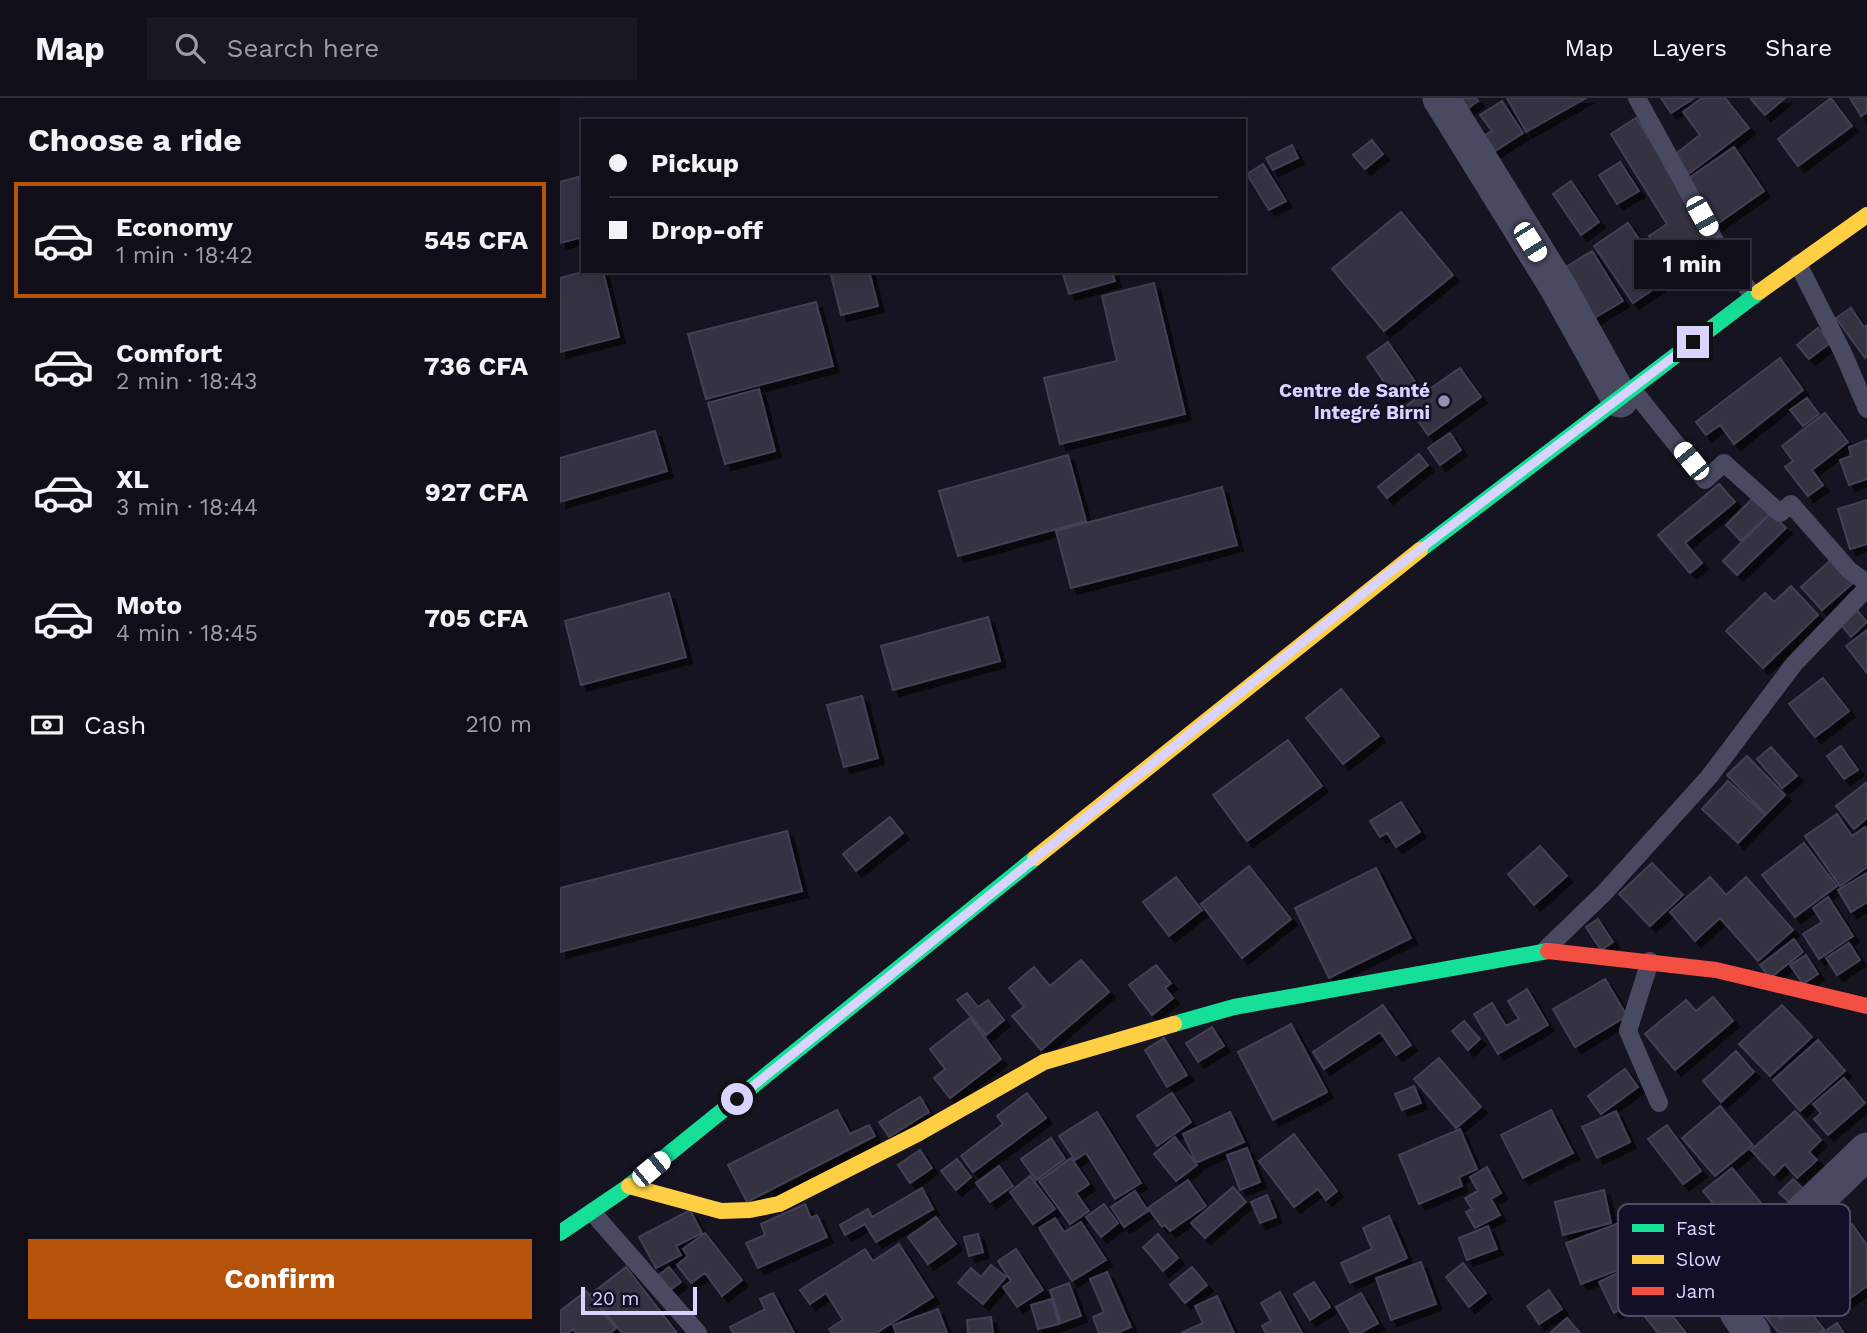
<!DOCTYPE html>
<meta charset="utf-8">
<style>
body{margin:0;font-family:"Work Sans",sans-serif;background:#191822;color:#f1f3f6;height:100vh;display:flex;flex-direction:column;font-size:26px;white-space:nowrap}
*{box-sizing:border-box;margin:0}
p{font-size:23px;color:#9c9ca2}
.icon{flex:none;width:38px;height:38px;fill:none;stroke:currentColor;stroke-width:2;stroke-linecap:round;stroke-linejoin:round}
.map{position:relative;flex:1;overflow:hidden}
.sheet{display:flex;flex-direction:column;background:#100f19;width:560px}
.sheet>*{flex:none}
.top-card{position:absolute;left:21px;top:21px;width:665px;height:154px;border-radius:0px;box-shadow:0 7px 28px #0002,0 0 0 2px #302f38;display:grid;align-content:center;height:154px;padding:0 28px;background:#100f19}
.scale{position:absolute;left:21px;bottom:18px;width:116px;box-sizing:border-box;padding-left:7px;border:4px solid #d9d4ff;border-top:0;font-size:19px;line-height:24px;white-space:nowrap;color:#d9d4ff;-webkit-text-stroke:5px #130f26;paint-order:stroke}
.end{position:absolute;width:32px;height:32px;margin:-16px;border:9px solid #d9d4ff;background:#111;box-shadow:0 0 0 4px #111}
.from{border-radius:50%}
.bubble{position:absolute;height:49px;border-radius:0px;background:#100f19;box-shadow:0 7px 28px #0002,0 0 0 2px #302f38;font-size:23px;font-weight:700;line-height:49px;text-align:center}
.car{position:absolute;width:21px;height:42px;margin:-21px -10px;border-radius:9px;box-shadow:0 0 5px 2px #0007;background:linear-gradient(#fff 24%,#345 0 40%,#fff 0 76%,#345 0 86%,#fff 0)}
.top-card b{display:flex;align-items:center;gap:24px;height:66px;font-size:26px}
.top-card b+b{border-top:2px solid #302f38}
.top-card i{width:18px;height:18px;background:#f1f3f6}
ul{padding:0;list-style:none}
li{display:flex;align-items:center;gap:21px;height:116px;margin:0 14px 10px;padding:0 14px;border:4px solid transparent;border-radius:0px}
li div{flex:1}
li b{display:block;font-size:26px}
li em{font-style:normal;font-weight:700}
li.on{border-color:#b45309}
li>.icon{width:63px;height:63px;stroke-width:1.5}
h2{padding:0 28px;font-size:32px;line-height:84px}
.pay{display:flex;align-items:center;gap:18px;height:77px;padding:0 28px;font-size:26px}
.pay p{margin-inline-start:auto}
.cta{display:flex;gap:14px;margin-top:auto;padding:14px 28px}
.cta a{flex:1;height:80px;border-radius:0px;background:#b45309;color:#fff;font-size:28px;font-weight:700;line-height:80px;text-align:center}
header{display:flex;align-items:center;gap:42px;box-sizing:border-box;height:98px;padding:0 35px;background:#100f19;border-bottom:2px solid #302f38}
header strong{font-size:33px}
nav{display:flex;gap:38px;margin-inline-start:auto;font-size:24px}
.search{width:490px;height:63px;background:#191822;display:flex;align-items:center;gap:18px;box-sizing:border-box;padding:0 24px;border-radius:0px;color:#9c9ca2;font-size:26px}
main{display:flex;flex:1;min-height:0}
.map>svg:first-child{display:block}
.building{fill:#343243;stroke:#433f54;stroke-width:2;filter:url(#shadow)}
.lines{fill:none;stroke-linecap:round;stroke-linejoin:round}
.lane{stroke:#4a4962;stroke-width:18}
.street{stroke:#4a4962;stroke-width:37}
.fast{stroke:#16e098;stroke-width:16}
.slow{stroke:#ffcf43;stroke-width:16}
.jam{stroke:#f24e42;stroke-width:16}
.route{stroke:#d9d4ff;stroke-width:9}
.poi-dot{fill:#9591b1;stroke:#130f26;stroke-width:2.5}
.labels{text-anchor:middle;stroke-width:5;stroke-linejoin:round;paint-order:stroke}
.poi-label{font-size:19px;font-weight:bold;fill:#d9d4ff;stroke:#130f26;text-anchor:end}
.key{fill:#130f26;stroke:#4e4a67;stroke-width:2}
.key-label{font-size:19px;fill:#d9d4ff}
</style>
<header>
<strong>Map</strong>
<div class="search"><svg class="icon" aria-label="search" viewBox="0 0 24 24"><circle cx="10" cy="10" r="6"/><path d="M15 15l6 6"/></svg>Search here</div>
<nav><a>Map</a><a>Layers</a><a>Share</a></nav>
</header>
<main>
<section class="sheet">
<h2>Choose a ride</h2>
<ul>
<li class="on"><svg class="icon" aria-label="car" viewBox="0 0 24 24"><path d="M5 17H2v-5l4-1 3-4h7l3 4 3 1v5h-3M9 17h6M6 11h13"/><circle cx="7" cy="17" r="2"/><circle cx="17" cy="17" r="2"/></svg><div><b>Economy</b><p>1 min · 18:42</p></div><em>545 CFA</em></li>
<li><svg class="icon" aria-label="car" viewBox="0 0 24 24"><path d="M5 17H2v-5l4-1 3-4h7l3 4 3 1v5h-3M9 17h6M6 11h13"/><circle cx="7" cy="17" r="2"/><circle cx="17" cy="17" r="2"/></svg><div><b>Comfort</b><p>2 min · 18:43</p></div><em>736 CFA</em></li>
<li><svg class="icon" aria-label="car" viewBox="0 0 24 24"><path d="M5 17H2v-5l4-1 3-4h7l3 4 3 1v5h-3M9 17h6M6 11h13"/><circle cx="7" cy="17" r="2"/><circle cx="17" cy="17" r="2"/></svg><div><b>XL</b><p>3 min · 18:44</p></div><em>927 CFA</em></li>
<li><svg class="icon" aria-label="car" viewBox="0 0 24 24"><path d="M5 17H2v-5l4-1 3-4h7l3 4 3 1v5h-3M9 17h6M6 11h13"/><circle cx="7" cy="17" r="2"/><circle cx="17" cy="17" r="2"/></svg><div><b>Moto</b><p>4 min · 18:45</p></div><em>705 CFA</em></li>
</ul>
<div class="pay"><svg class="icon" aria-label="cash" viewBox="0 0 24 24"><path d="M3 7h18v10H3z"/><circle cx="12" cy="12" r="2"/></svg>Cash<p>210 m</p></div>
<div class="cta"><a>Confirm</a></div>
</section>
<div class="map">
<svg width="1307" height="1235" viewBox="0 0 1307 1235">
<defs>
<filter id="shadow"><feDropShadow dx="6" dy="6" stdDeviation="0" flood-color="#0009"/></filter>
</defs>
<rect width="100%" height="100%" fill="#161421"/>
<path class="building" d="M888 0H916L918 3 900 16Z
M947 0H1026L966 34Z
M1101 0H1134L1111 15Z
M1142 0H1165L1189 30 1127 77 1113 58 1140 37 1123 14Z
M1190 0H1225L1205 17Z
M1271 0 1292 28 1238 68 1218 41Z
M1290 0H1307V14L1301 18Z
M942 3 963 35 935 53 925 37 932 33 920 17Z
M1076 20 1149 137 1139 143 1152 164 1118 185 1089 138 1107 126 1051 36Z
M812 42 823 56 805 71 793 57Z
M732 47 738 60 713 72 706 60Z
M1174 49 1204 93 1157 126 1126 82Z
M1060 64 1079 93 1057 106 1039 77Z
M703 66 726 103 709 112 687 76Z
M18 79 23 99V139L0 145V84Z
M1011 83 1039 124 1021 137 993 96Z
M841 114 893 177 824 233 772 171Z
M1068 125 1107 182 1073 205 1034 148Z
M1032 153 1063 203 1026 225 996 175Z
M26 173H43L59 239 0 254V180Z
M270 173H309L318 208 281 217Z
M502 173H552L555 183 509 196Z
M594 185 625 316 500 346 484 280 557 263 542 198Z
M256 204 273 268 146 301 128 236Z
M1291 210 1304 229 1307 227V259L1305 260 1276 220Z
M1258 230 1270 245 1249 261 1237 247Z
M828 244 856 285 835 300 807 259Z
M1220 260 1243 292 1174 346 1160 327 1146 337 1136 324Z
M900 270 921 299 868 337 847 307Z
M199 291 215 353 165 366 148 305Z
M1247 300 1259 316 1243 328 1230 312Z
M1265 315 1288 344 1252 372 1263 387 1248 398 1225 369 1233 363 1222 348Z
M95 333 107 373 0 404V360Z
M890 335 901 352 880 367 868 350Z
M1307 342V381L1289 387 1280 362 1291 358 1289 349Z
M859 356 868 367 827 400 818 389Z
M508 357 526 423 398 458 379 393Z
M1159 386 1175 404 1125 445 1142 465 1130 475 1098 437Z
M662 389 677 447 511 490 496 433Z
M1195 398 1211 414 1181 443 1166 427Z
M1307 402V446L1290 451 1278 411Z
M1211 415 1226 430 1177 477 1163 463Z
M1272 461 1293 485 1262 512 1241 489Z
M1231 488 1258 517 1203 570 1166 533 1205 495 1214 504Z
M109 495 126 559 21 587 5 523Z
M1294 509 1307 524 1291 539 1278 523Z
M428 519 440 563 333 592 321 548Z
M1307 532V575L1286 548Z
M1263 580 1289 613 1255 639 1229 606Z
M781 591 819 638 783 666 746 620Z
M302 598 318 660 284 669 267 607Z
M728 642 762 688 687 743 653 697Z
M1281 648 1298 672 1284 681 1267 658Z
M1211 649 1237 678 1222 690 1197 661Z
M1187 658 1225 697 1206 716 1167 677Z
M1168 683 1205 717 1178 745 1142 711Z
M1307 684V720L1294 731 1276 708Z
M841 704 860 734 836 749 827 735 820 739 810 723Z
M1277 716 1292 738 1305 729 1307 731V769L1280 788 1245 738Z
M330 719 343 735 296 773 283 756Z
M227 733 242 793 0 854V790Z
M1244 745 1277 788 1235 819 1202 777Z
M980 748 1007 778 974 807 948 776Z
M1092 765 1123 797 1090 828 1059 796Z
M689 768 731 821 682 860 641 806Z
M816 770 851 840 769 880 735 810Z
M1307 775V804L1291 814 1278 792Z
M616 779 642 812 609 838 583 804Z
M1150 779 1166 797 1186 779 1233 832 1198 863 1160 820 1135 843 1110 814Z
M1268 799 1293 838 1259 861 1243 836 1262 824 1253 810Z
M1038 821 1053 844 1041 852 1026 829Z
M1234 841 1243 854 1210 880 1200 867Z
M1289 845 1300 862 1277 877 1266 860Z
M1246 857 1258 876 1243 886 1230 867Z
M521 862 549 894 481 952 452 918 464 909 449 890 474 869 490 888Z
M596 867 611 885 605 890 613 900 592 917 569 887Z
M1045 881 1067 918 1015 949 993 911Z
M967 891 988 927 938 956 914 916 932 905 946 928 959 921 948 903Z
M407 895 418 909 428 902 444 922 426 937 397 902Z
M1153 899 1173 923 1115 972 1085 936 1126 902 1136 913Z
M823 907 851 947 836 957 820 934 764 971 753 954Z
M1222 907 1252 939 1210 978 1179 946Z
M410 920 441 961 390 1000 374 980 385 971 370 951Z
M904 923 920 941 908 952 892 933Z
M731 926 767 994 713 1022 678 954Z
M652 929 664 948 638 964 626 945Z
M604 940 627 977 607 989 585 952Z
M1258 942 1285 973 1240 1013 1213 982Z
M1176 953 1194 974 1161 1004 1143 983Z
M879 960 921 1009 896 1030 854 981Z
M1065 971 1078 989 1041 1016 1028 998Z
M1284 980 1305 1005 1268 1037 1254 1021 1261 1015 1253 1006Z
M854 988 861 1005 842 1012 835 996Z
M467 995 486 1020 413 1074 401 1058 443 1026 437 1018Z
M612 995 631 1024 597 1048 577 1018Z
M360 999 369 1014 329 1039 319 1024Z
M1160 1008 1193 1047 1155 1078 1122 1040Z
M277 1012 290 1036 309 1027 315 1038 187 1104 168 1067Z
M991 1012 1013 1055 963 1080 941 1037Z
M1056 1013 1070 1044 1037 1060 1022 1029Z
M1235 1013 1261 1042 1249 1054 1257 1062 1237 1080 1225 1066 1214 1077 1191 1052Z
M537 1014 581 1085 555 1101 526 1055 515 1062 499 1038Z
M670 1014 684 1044 636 1065 623 1036Z
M1107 1027 1141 1073 1123 1086 1088 1041Z
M900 1031 917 1071 899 1079 902 1088 859 1106 839 1057Z
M734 1036 777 1093 766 1102 758 1091 734 1109 699 1063Z
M615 1039 637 1067 616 1083 594 1056Z
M491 1040 505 1061 476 1082 461 1061Z
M687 1050 700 1084 680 1092 667 1057Z
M360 1052 372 1070 350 1085 338 1067Z
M511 1060 529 1086 516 1095 529 1113 510 1126 479 1083Z
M397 1061 411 1079 396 1092 381 1073Z
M439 1068 453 1088 430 1104 416 1085Z
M927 1069 941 1095 931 1101 940 1117 915 1130 906 1114 912 1111 905 1100 918 1093 910 1079Z
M1172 1070 1216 1123 1199 1137 1183 1119 1176 1124 1191 1143 1170 1160 1143 1127 1160 1114 1143 1093Z
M470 1078 495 1111 473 1126 450 1094Z
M1233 1081 1247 1095 1233 1108 1219 1095Z
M628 1082 646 1108 610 1133 605 1127 602 1129 588 1110Z
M673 1089 686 1104 645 1140 631 1125Z
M362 1090 373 1111 316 1144 305 1126 285 1137 280 1127 308 1111 312 1119Z
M1044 1092 1051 1125 1003 1137 995 1104Z
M575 1093 588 1113 564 1129 551 1109Z
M707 1097 716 1119 700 1125 691 1104Z
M245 1106 251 1120 257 1117 267 1139 198 1170 186 1145 205 1137 201 1126Z
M544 1106 558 1125 541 1139 526 1119Z
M130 1112 142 1135 116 1148 121 1157 96 1170 79 1139Z
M829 1118 847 1160 790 1185 781 1165 812 1151 803 1130Z
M376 1119 396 1146 368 1166 348 1139Z
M495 1120 504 1134 521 1124 546 1162 512 1183 479 1130Z
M1070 1121 1085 1162 1021 1186 1006 1145Z
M1292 1126 1307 1147V1188L1278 1209 1249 1168 1262 1158 1272 1172 1283 1164 1268 1143Z
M928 1128 937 1151 907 1162 899 1140Z
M145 1135 182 1182 162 1198 145 1175 131 1185 117 1167 128 1158 123 1151Z
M418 1136 423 1154 409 1158 404 1139Z
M598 1136 618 1160 603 1173 583 1149Z
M339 1146 373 1199 316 1235H272L269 1231 283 1222 266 1195 250 1206 240 1192 305 1151 313 1163Z
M456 1151 483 1192 457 1209 443 1189 451 1183 438 1163Z
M1083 1163 1097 1194 1054 1215 1039 1184Z
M861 1164 876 1206 831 1222 816 1180Z
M903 1165 926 1195 909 1209 886 1179Z
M431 1167 446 1179 423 1206 398 1185 411 1170 421 1179Z
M66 1169 117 1235H62L31 1196Z
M109 1169 121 1184 110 1192 98 1178Z
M632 1169 647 1187 625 1205 610 1187Z
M547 1174 571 1229 557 1235H539L533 1219 544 1214 530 1181Z
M754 1184 770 1209 750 1222 734 1196Z
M509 1185 521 1218 501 1225 490 1192Z
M989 1192 1002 1211 979 1226 967 1208Z
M26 1193 56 1230 50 1235H16L13 1231 8 1235H0V1213Z
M720 1194 742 1235H706L702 1228 711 1223 701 1205Z
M213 1195 234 1235H173L170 1229 205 1211 200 1201Z
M801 1195 818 1225 800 1235H791L776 1209Z
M657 1198 674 1235H621L643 1225 635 1208Z
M492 1201 499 1226 478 1231 471 1207Z
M1099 1201 1126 1235H1098L1082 1215Z
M1242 1204 1264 1231 1259 1235H1219L1205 1218 1213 1212 1221 1221Z
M378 1211 387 1235H336L333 1227Z
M431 1219 433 1235H408L407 1222Z
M1007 1220 1020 1235H990Z
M1277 1225 1284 1235H1262Z"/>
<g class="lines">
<path class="lane" d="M1077 0 1167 165 1194 198
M1238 166 1283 255 1307 311
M1072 291 1145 382 1164 365 1220 415 1231 406 1289 472 1307 485
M986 851 1044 795 1149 679 1234 566 1307 490
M1090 863 1068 933 1099 1005
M32 1114 138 1235"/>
<path class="street" d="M881 0 999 191 1060 301
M1192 1235 1178 1214 1175 1180 1307 1053"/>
<path class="fast" d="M860 452 1199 194
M614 926 674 909 988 853
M0 1135 69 1088 475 760"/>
<path class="slow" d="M1199 194 1307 117
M475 760 860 452
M69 1088 161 1113 190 1112 219 1106 359 1035 484 964 614 926"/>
<path class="jam" d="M988 853 1156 872 1307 908"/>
</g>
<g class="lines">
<path class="route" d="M177 1001 825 478 1133 244"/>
</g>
<circle class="poi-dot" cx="884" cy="303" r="7"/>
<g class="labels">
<g class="poi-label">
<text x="870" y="299">Centre de Santé<tspan x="870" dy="22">Integré Birni</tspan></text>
</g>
</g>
<rect x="1058" y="1106" width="232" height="112" rx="10" class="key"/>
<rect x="1072" y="1126" width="32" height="8" fill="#16e098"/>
<rect x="1072" y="1157" width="32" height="9" fill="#ffcf43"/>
<rect x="1072" y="1189" width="32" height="8" fill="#f24e42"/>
<g class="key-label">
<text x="1116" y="1137">Fast</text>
<text x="1116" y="1168">Slow</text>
<text x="1116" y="1200">Jam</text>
</g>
</svg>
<div class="scale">20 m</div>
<i class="end from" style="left:177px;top:1001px"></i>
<i class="end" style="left:1133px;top:244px"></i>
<div class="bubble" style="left:1074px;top:142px;width:116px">1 min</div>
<i class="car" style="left:1142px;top:118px;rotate:151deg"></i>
<i class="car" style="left:970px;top:144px;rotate:148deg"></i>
<i class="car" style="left:1131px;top:363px;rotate:321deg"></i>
<i class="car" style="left:91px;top:1071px;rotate:51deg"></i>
<div class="top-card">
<b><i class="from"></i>Pickup</b>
<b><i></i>Drop-off</b>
</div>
</div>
</main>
